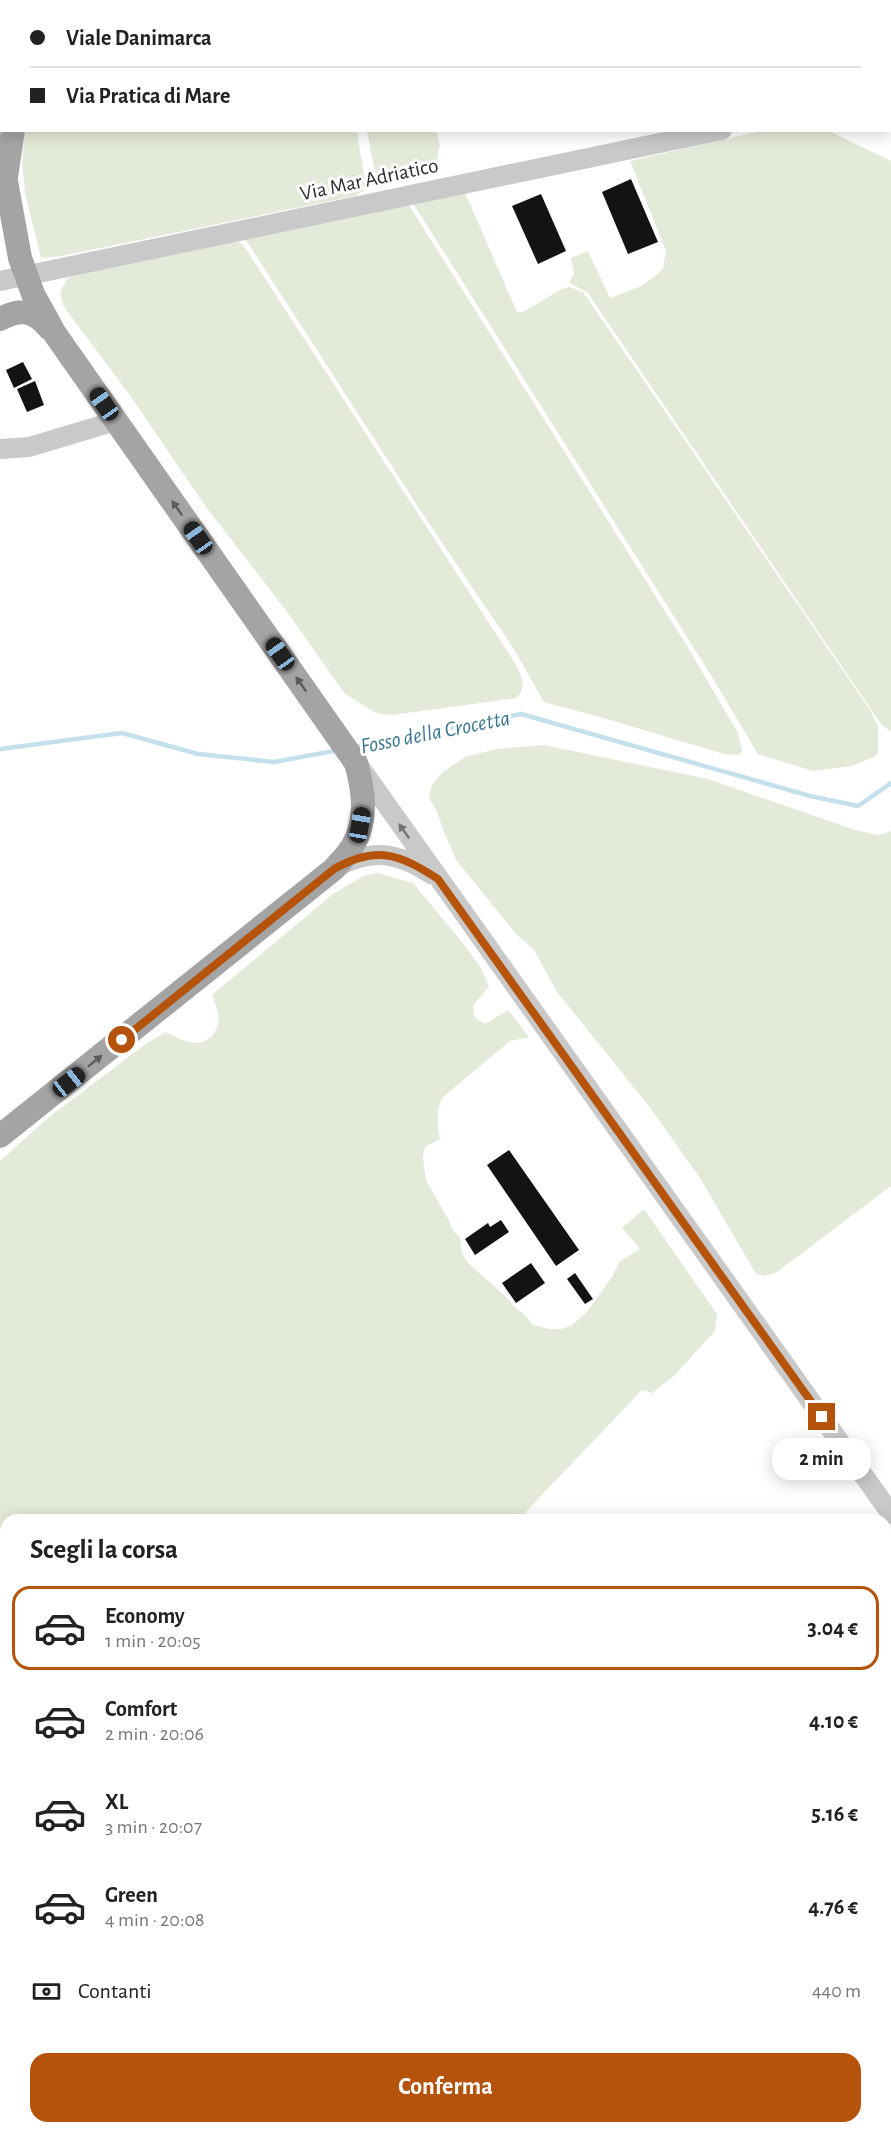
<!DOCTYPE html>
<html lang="it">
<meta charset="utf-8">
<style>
body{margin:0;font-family:"Alegreya Sans",sans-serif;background:#f2f2f2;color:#222;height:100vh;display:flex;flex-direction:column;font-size:22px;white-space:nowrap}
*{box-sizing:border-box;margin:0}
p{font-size:20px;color:#767676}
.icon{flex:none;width:33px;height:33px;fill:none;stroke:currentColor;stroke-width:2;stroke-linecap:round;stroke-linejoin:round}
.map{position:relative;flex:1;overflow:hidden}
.sheet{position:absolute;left:0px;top:1514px;width:891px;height:620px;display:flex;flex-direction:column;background:#fff;border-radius:18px 18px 0 0;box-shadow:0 3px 15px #0003}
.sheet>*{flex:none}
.guide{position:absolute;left:0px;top:0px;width:891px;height:132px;box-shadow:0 3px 15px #0003;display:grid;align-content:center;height:132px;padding:0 30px;background:#fff}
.end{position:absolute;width:27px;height:27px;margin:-14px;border:8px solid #b45309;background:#fff;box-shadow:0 0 0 3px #fff}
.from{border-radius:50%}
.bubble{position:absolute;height:42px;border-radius:18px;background:#fff;box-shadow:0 3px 15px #0003;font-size:20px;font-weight:700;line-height:42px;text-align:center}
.car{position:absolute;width:18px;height:36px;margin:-18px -9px;border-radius:8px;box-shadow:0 0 4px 2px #0007;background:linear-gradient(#222 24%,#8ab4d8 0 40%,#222 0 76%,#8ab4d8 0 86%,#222 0)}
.guide b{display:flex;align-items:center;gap:21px;height:57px;font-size:22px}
.guide b+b{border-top:2px solid #e0e0e0}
.guide i{width:15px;height:15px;background:#222}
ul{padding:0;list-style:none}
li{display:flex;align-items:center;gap:18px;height:84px;margin:0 12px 9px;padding:0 18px;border:3px solid transparent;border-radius:18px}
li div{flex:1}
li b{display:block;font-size:22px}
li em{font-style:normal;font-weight:700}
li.current{border-color:#b45309}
li>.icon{width:54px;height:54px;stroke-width:1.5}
h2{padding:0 30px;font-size:27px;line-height:72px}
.pay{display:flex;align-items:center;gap:15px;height:66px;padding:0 30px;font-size:22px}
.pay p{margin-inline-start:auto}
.action{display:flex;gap:12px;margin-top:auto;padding:12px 30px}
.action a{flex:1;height:69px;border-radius:18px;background:#b45309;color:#fff;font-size:24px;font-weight:700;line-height:69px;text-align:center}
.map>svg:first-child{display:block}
.green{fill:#e4ead9}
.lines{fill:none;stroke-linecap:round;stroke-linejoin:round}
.stream{stroke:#c4e0eb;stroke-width:4.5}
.building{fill:#131313}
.minor{stroke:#c9c9c9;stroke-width:20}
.major{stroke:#a4a4a4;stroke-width:24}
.oneway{fill:#5c5c5c}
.oneway2{fill:#737373}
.route{stroke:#b45309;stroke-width:8}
.labels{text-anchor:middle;stroke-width:6;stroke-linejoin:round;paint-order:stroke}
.street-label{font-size:21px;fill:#2c2c2c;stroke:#fff}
.water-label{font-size:22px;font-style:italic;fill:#39778f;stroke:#fff}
</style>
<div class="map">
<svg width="891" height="2132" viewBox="0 0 891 2132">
<rect width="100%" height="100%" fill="#fff"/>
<path class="green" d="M197 0H491V1H189Z
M25 130 357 131 365 181 363 191 355 196 61 256 41 258 25 193 22 162Z
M827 130 891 161V732L881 724 587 292 569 283 574 273 571 258 588 251 610 298 639 287 654 277 663 269 666 251 630 161 761 131Z
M367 131H436L440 145 437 159 438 164 422 171 376 178Z
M463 188 517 312H523L562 289 569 287 583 292 870 710 878 726V753L874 757 852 766 813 771 758 754 709 672 411 200Z
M407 202 687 646 738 733 742 751 739 755 724 754 607 719 544 702 515 651 422 513 244 237Z
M233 237 244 246 515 663C522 677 527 684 517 698L392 715 376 713 345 694 285 609 206 507 129 394 64 307 60 293 67 279 77 272Z
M544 745 708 779 855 830 879 835 891 831V1186L777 1272 765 1276 756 1274 700 1178 651 1109 557 992 534 950 517 935 456 860 444 832 437 812 429 798 432 784 444 771 465 757 497 749Z
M377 873 413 883 463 943 481 968 489 986 473 1006 475 1018 485 1024 508 1010 529 1037 510 1041 442 1098C436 1112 437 1124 440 1139L425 1147 423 1158 426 1180 447 1217 454 1232 460 1237 462 1254 468 1263 504 1295 517 1309 524 1314 533 1325 549 1329H562L572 1325 586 1313 612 1277 620 1261 640 1249 622 1228 644 1209 717 1314 715 1331 674 1376 652 1393 642 1390 519 1519 6 1520V1781L0 1777V1161L48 1118 147 1043 166 1032C174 1036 185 1042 194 1043 210 1044 221 1029 218 1013 217 1007 214 1001 212 995L333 894 363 876Z
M751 2127H835L838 2132H747Z"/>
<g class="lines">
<path class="stream" d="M353 747 521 714 810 796 858 806 891 783
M0 749 122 733 198 754 274 762 339 750"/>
</g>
<path class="building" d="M631 179 658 242 628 254 602 192Z
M541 194 566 251 538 264 512 206Z
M23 362 32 379 14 388 6 370Z
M35 381 44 405 27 412 17 389Z
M509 1150 579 1250 556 1266 487 1165Z
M501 1220 509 1232 475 1255 465 1239 488 1223 490 1227Z
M531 1263 545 1283 516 1303 502 1283Z
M575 1273 593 1299 585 1304 567 1279Z
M0 1819 6 1825V1869L0 1864Z
M350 2127H366L372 2132H346Z"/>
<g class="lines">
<path class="minor" d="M853 2 856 0
M0 281 722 130
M0 449 29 447 116 421
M359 766 891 1514
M335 868C372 848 397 852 431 874
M0 1804 6 1809
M0 1901 6 1895
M885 1917 891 1909
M0 2072 6 2066
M419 2127 426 2132
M717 2132 721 2127"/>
<path class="major" d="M34 2V0
M4 190 13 130
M0 319C22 308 34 310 49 328
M0 1136 334 869C340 862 347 855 352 847 368 821 364 791 356 763L55 334 33 294 20 258 5 176"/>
</g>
<defs><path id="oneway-solid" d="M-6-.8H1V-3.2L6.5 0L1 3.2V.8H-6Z" transform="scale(1.5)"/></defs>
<g class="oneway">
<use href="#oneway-solid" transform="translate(177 508) rotate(-125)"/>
<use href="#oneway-solid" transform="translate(301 684) rotate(-125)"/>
<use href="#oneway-solid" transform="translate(95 1061) rotate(-39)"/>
</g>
<use class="oneway2" href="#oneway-solid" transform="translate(404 831) rotate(-125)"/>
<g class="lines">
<path class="route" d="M122 1040 334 869C377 845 399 854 438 879L822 1417"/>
</g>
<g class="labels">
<g class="street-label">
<text transform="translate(369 179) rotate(-12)" y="7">Via Mar Adriatico</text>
</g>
<g class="water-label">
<text transform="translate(435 731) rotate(-11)" y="8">Fosso della Crocetta</text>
</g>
</g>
</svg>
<i class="end from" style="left:122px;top:1040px"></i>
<i class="end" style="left:822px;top:1417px"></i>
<div class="bubble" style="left:772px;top:1438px;width:99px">2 min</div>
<i class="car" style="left:104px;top:404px;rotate:325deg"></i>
<i class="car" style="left:198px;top:538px;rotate:325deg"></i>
<i class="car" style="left:280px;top:654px;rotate:325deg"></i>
<i class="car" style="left:360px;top:825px;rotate:10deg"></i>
<i class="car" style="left:69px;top:1082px;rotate:52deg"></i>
<div class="guide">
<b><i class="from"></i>Viale Danimarca</b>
<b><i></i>Via Pratica di Mare</b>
</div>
<section class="sheet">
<h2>Scegli la corsa</h2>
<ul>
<li class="current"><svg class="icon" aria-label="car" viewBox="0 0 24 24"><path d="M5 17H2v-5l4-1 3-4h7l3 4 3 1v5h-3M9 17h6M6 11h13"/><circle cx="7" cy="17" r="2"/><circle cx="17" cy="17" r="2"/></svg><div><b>Economy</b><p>1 min · 20:05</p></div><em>3.04 €</em></li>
<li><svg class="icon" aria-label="car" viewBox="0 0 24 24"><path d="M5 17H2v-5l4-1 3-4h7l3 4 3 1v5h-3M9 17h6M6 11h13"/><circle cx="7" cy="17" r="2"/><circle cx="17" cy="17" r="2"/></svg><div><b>Comfort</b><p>2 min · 20:06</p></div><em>4.10 €</em></li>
<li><svg class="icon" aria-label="car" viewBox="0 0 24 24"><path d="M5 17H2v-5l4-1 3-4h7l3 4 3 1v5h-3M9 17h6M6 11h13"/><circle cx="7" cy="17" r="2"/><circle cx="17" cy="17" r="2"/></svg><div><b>XL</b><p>3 min · 20:07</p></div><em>5.16 €</em></li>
<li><svg class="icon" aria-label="car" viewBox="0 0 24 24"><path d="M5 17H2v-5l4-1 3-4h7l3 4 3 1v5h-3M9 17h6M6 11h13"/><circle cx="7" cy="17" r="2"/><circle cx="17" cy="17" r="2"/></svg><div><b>Green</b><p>4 min · 20:08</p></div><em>4.76 €</em></li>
</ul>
<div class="pay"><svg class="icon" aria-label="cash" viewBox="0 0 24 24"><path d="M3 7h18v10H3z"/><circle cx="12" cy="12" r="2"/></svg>Contanti<p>440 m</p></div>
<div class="action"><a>Conferma</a></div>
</section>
</div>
